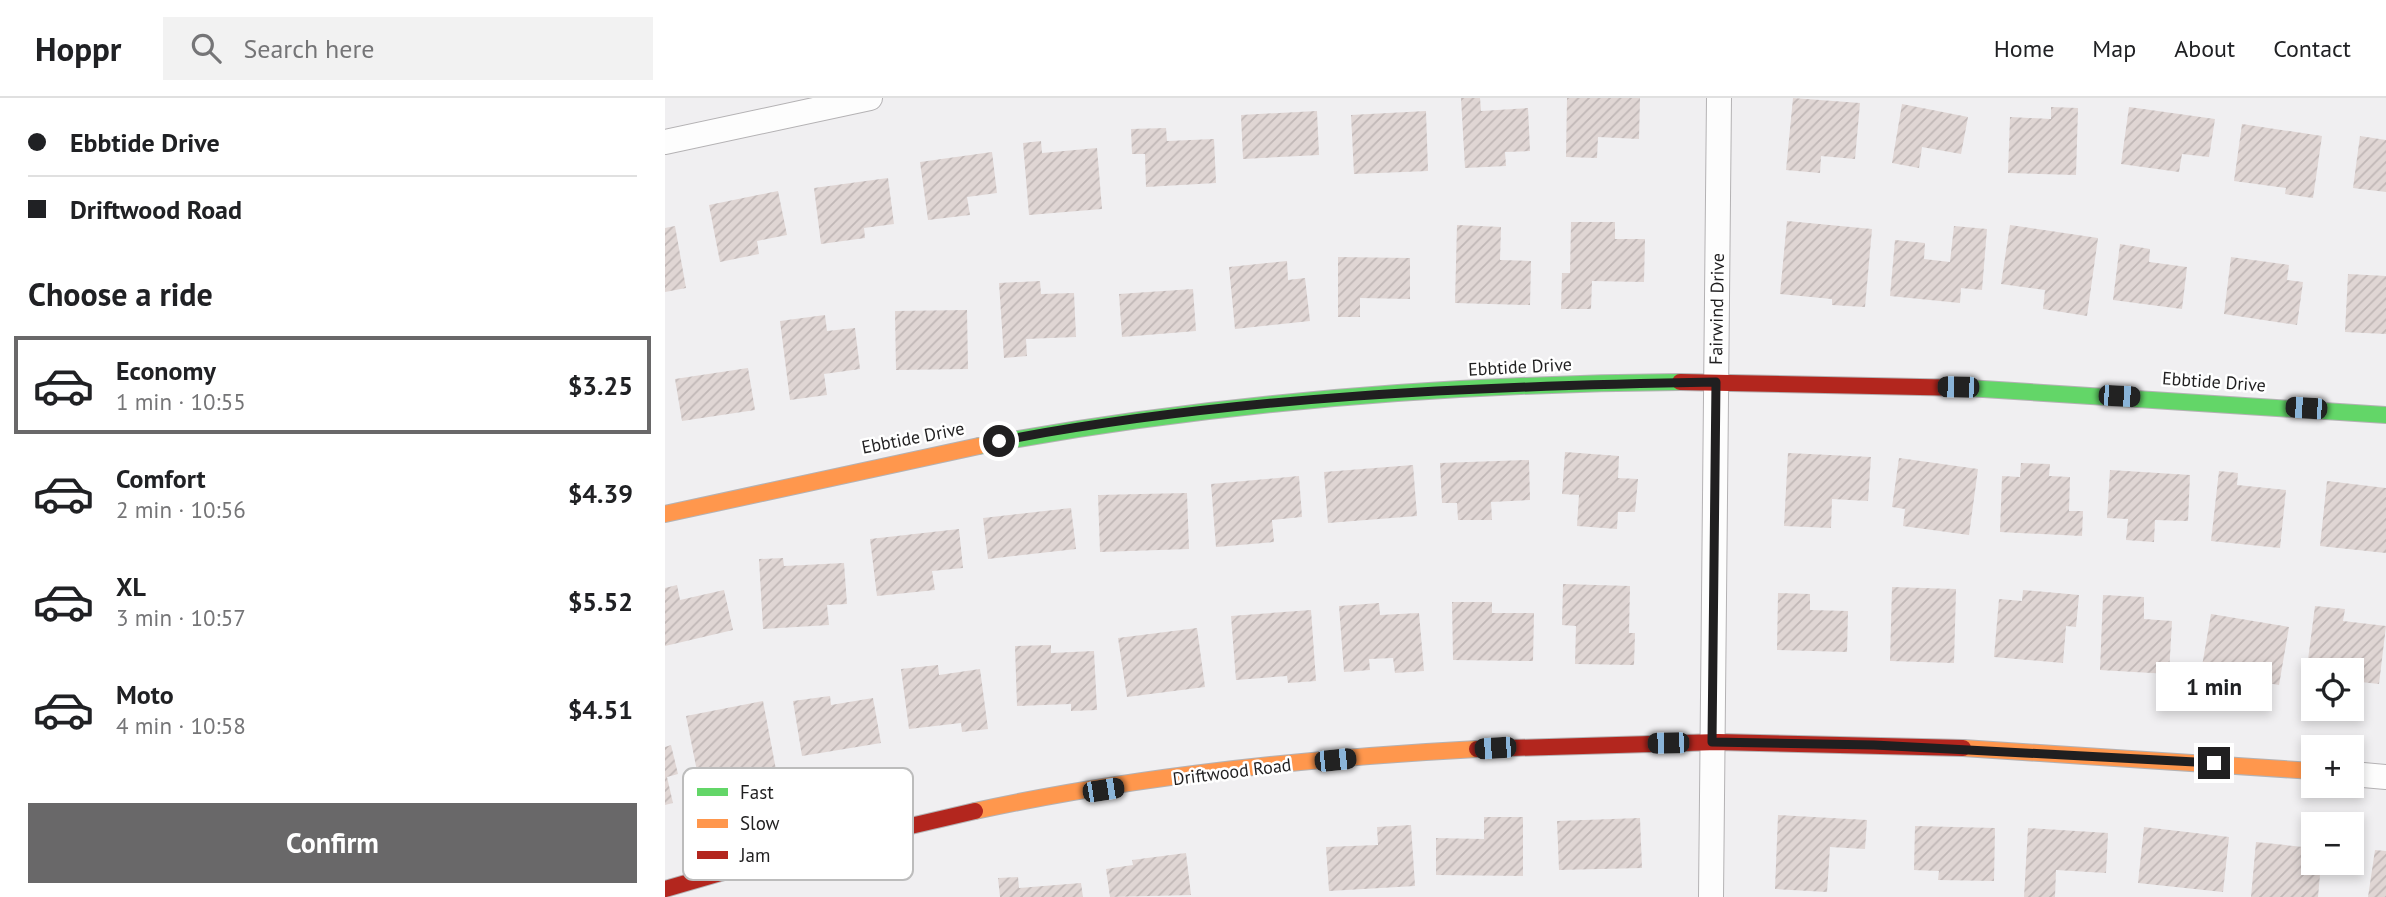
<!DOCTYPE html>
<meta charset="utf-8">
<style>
body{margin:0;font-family:"PT Sans",sans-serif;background:#f2f2f2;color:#202124;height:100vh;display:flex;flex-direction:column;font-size:26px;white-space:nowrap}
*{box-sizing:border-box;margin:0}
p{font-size:23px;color:#757577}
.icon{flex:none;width:38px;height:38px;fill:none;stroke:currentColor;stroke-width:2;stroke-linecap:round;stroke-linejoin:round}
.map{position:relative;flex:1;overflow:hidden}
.side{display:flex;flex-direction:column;background:#fff;width:665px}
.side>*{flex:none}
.hud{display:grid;align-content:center;height:154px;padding:0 28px;background:#fff}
.buttons{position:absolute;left:1636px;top:560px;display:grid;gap:14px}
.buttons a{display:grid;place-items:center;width:63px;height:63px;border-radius:0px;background:#fff;box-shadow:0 4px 10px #0003;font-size:35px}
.end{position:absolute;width:32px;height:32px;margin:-16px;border:9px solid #201f20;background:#fff;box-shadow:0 0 0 4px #fff}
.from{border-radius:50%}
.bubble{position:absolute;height:49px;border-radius:0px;background:#fff;box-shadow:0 4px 10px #0003;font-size:23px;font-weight:700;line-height:49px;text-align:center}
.car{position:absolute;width:21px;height:42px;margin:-21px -10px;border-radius:9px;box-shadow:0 0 5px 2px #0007;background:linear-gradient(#222 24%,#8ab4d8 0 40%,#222 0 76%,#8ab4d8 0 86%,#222 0)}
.hud b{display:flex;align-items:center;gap:24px;height:66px;font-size:26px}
.hud b+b{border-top:2px solid #e0e0e0}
.hud i{width:18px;height:18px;background:#202124}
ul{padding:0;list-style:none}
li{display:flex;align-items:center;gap:21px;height:98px;margin:0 14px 10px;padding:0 14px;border:4px solid transparent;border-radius:0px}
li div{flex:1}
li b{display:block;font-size:26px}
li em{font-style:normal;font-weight:700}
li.current{border-color:#696869}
li>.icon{width:63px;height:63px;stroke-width:1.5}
h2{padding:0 28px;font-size:32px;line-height:84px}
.primary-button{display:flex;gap:14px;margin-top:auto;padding:14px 28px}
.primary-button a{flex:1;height:80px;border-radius:0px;background:#696869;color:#fff;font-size:28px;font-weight:700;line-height:80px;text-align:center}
header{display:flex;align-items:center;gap:42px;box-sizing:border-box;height:98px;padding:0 35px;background:#fff;border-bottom:2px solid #e0e0e0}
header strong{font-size:33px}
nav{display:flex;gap:38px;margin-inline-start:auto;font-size:24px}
.search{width:490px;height:63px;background:#f2f2f2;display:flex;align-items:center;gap:18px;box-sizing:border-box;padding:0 24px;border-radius:0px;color:#757577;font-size:26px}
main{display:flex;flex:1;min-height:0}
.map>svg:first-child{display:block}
.building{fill:url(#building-hatch)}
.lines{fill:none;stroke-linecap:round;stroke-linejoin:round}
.street-casing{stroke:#b4b2b4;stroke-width:26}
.fast-casing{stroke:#b4b2b4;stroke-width:18}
.slow-casing{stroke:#b4b2b4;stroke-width:18}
.jam-casing{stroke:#b4b2b4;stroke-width:18}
.street{stroke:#fdfdfd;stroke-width:24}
.fast{stroke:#63d668;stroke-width:16}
.slow{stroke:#ff974d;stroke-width:16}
.jam{stroke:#b3261e;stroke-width:16}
.route{stroke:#201f20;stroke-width:9}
.labels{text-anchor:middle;stroke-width:5;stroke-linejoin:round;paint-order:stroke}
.street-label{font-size:18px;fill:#201f20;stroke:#fff}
.key{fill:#fff;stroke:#bcbcbc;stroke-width:2}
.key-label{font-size:19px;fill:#201f20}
</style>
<header>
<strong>Hoppr</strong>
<div class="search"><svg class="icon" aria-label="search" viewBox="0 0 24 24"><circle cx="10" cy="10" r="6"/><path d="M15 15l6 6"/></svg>Search here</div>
<nav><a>Home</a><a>Map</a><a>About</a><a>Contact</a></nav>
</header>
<main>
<section class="side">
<div class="hud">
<b><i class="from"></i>Ebbtide Drive</b>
<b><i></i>Driftwood Road</b>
</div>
<h2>Choose a ride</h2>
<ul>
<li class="current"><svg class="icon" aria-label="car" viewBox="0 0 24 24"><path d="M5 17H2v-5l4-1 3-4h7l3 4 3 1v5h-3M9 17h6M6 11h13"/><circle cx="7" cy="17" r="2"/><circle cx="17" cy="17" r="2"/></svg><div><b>Economy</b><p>1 min · 10:55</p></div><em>$3.25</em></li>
<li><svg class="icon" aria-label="car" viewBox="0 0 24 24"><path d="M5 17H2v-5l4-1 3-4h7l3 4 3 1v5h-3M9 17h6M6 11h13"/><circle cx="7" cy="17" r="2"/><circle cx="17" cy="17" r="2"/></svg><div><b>Comfort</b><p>2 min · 10:56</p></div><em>$4.39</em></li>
<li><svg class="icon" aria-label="car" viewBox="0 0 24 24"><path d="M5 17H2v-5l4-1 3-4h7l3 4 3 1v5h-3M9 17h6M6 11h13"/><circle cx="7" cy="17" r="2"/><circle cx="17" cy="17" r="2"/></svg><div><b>XL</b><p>3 min · 10:57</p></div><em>$5.52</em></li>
<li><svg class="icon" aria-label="car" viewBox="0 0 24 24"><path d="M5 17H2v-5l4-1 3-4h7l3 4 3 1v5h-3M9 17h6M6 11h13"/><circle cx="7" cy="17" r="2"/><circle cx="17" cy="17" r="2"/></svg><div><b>Moto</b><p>4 min · 10:58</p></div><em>$4.51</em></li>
</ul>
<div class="primary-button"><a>Confirm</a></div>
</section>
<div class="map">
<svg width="1721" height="799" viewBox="0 0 1721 799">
<defs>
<pattern id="building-hatch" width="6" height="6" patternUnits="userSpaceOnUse" patternTransform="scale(1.75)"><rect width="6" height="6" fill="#e0d6d4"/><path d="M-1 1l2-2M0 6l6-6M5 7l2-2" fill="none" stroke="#c0b7b6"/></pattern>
</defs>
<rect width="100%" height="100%" fill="#f0eff1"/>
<path class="building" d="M796 0H815L816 13 863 10 865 53 840 54 841 68 800 70Z
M902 0H975L974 41 933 39 932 60 901 59Z
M1128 0 1195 5 1190 61 1156 58 1155 75 1121 72Z
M1237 6 1303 19 1296 56 1257 49 1254 70 1227 65Z
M1386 9 1413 10 1411 77 1343 75 1345 19 1386 21Z
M1464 9 1550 21 1544 59 1517 56 1514 74 1456 66Z
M652 13 654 57 578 61 576 17Z
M761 13 763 73 689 76 686 17Z
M1577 26 1657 38 1648 100 1620 96 1621 90 1569 83Z
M501 30 502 43 549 41 551 85 481 89 480 56H467L466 31Z
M1695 38 1721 42V94L1688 90Z
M376 43 377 55 432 50 437 111 364 117 358 45Z
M327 54 332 95 302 99 305 117 263 122 255 64Z
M223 80 229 126 199 130 200 140 156 146 149 90Z
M113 93 122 137 92 143 94 156 55 164 44 107Z
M1122 123 1207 131 1200 209 1167 207V201L1115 196Z
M906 124H950V141H980L979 184 927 183 926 211H896L897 175H905Z
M792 127 836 129 835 162 866 163 865 207 790 205Z
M1345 127 1433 140 1422 218 1378 211 1380 192 1336 186Z
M10 128 21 190 0 194V130Z
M1289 128 1322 131 1317 192 1296 190 1295 205 1225 198 1230 142 1260 145 1259 161 1285 164Z
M1455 146 1485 151 1484 164 1522 169 1517 211 1448 202Z
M673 159 745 160V201L695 200V219H673Z
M1566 159 1624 167 1622 182 1638 184 1632 227 1559 216Z
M622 163 623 182 640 180 645 223 570 231 564 169Z
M1683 176 1721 178V236L1680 234Z
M375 183 376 196 409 195 411 239 361 241 362 258 339 260 334 185Z
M528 191 531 233 457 239 454 196Z
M302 212 303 271 231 272 230 213Z
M160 217 162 233 190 230 195 271 159 276 162 297 125 302 115 223Z
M83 270 90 312 17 323 10 281Z
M900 354 954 358 953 380 973 381 970 414H953L952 431 912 428 914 397 897 396Z
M1123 355 1206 359 1203 403 1167 401 1166 430 1119 428Z
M1234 360 1313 371 1304 437 1238 428 1240 411 1227 409Z
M864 362 865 402 826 404 827 422H793L792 405H777L775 365Z
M1356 365 1385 366 1384 378 1405 379 1404 413H1418L1417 438 1335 434 1337 378 1355 379Z
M748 367 752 418 663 425 659 374Z
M1445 372 1525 377 1523 423 1490 422 1489 444 1461 442 1463 421 1442 420Z
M1554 373 1573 375 1572 387 1621 392 1615 450 1546 443Z
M634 378 637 419 607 422 609 444 551 449 546 386Z
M1662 383 1721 390V455L1655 448Z
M522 395 524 451 435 454 433 397Z
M406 410 411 451 323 461 318 420Z
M294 431 298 470 267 473 270 492 212 498 205 441Z
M118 460 119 468 179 465 182 506 162 507 164 527 98 531 94 461Z
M898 486 965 488 964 535H970L969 567 910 566 911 528 897 527Z
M12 487 15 502 59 492 68 532 0 548V490Z
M1227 489 1291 491 1289 565 1225 563Z
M1358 492 1414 497 1411 529 1401 528 1398 565 1329 559 1334 501 1357 503Z
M1113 495 1145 496V512L1183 513 1182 554 1112 552Z
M1438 497 1479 499V521L1507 523 1504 576 1435 572Z
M787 504H827V515H869L868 563 788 562Z
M714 505 715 517 754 515 759 573 730 575 728 560 704 561 705 572 679 574 674 508Z
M1650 508 1680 511 1678 523 1721 528 1714 586 1687 583V572H1648V578L1641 577Z
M646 512 651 583 623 585 622 578 571 582 566 518Z
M1546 516 1624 529 1614 587 1536 574Z
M532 530 540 589 462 599 453 540Z
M386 547V555L429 553 432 612 406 613V606L352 608 350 548Z
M273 567 274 577 315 571 323 631 297 634 296 625 244 631 236 571Z
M165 598 166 607 208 600 216 645 137 658 128 603Z
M98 603 112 677 88 682 86 673 34 683 21 618Z
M6 647 13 676 2 679 8 705 0 707V649Z
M1113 717 1202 722 1200 751 1165 749 1162 794 1110 791Z
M819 719H858V778L771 777V740L819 741Z
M975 720 977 770 894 772 892 723Z
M746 727 750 788 664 793 661 749 713 747 712 729Z
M1250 728 1330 730 1329 783 1273 782 1274 773 1249 772Z
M1479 729 1564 739 1558 794 1473 785Z
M1363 730 1443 735 1441 775 1391 772 1390 799H1359Z
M1591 744 1648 750V765H1656L1653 799H1586Z
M1710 752 1721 753V799H1703Z
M521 755 526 797 445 799 441 771 468 767 467 762Z
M353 779 354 790 416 785 418 799H335L333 780Z"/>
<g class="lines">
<g class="street-casing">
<path id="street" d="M0 44 205 0
M1687 676 1721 679
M1046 799 1054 0"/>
</g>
<g class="fast-casing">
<path id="fast" d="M1302 290 1721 317
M314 348C545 305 780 286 1015 284"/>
</g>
<g class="slow-casing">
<path id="slow" d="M0 416 314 348
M1298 650 1648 673
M310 713C475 677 644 660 812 651"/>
</g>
<g class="jam-casing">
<path id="jam" d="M1015 284 1302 290
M812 651 1053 644 1298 650
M0 791 104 761 310 713"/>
</g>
<use href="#street" class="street"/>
<use href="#fast" class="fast"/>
<use href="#slow" class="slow"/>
<use href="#jam" class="jam"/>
</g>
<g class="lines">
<path class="route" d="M334 343C570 298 811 288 1051 284L1047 644 1209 647 1549 665"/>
</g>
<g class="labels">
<g class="street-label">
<text transform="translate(1052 211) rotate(-89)" y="6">Fairwind Drive</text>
<text transform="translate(855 269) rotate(-3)" y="6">Ebbtide Drive</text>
<text transform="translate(1549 284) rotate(4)" y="6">Ebbtide Drive</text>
<text transform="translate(248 340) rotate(-11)" y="6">Ebbtide Drive</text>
<text transform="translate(567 674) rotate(-7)" y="6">Driftwood Road</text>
</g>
</g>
<rect x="18" y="670" width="230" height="112" rx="10" class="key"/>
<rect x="32" y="690" width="31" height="8" fill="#63d668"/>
<rect x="32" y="721" width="31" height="9" fill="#ff974d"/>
<rect x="32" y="753" width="31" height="8" fill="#b3261e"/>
<g class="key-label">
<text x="75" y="701">Fast</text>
<text x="75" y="732">Slow</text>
<text x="75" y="764">Jam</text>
</g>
</svg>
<div class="buttons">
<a><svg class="icon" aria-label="locate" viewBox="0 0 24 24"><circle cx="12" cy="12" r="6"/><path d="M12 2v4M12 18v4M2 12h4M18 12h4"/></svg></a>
<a>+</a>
<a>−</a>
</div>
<i class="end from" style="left:334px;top:343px"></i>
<i class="end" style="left:1549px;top:665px"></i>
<div class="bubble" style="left:1491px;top:564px;width:116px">1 min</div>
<i class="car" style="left:1293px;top:289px;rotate:271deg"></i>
<i class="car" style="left:1454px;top:298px;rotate:93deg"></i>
<i class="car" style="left:1641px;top:310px;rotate:274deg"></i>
<i class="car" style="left:1003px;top:645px;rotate:269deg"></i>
<i class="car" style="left:830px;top:650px;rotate:266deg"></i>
<i class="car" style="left:670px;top:662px;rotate:84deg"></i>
<i class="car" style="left:438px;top:692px;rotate:81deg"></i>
</div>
</main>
